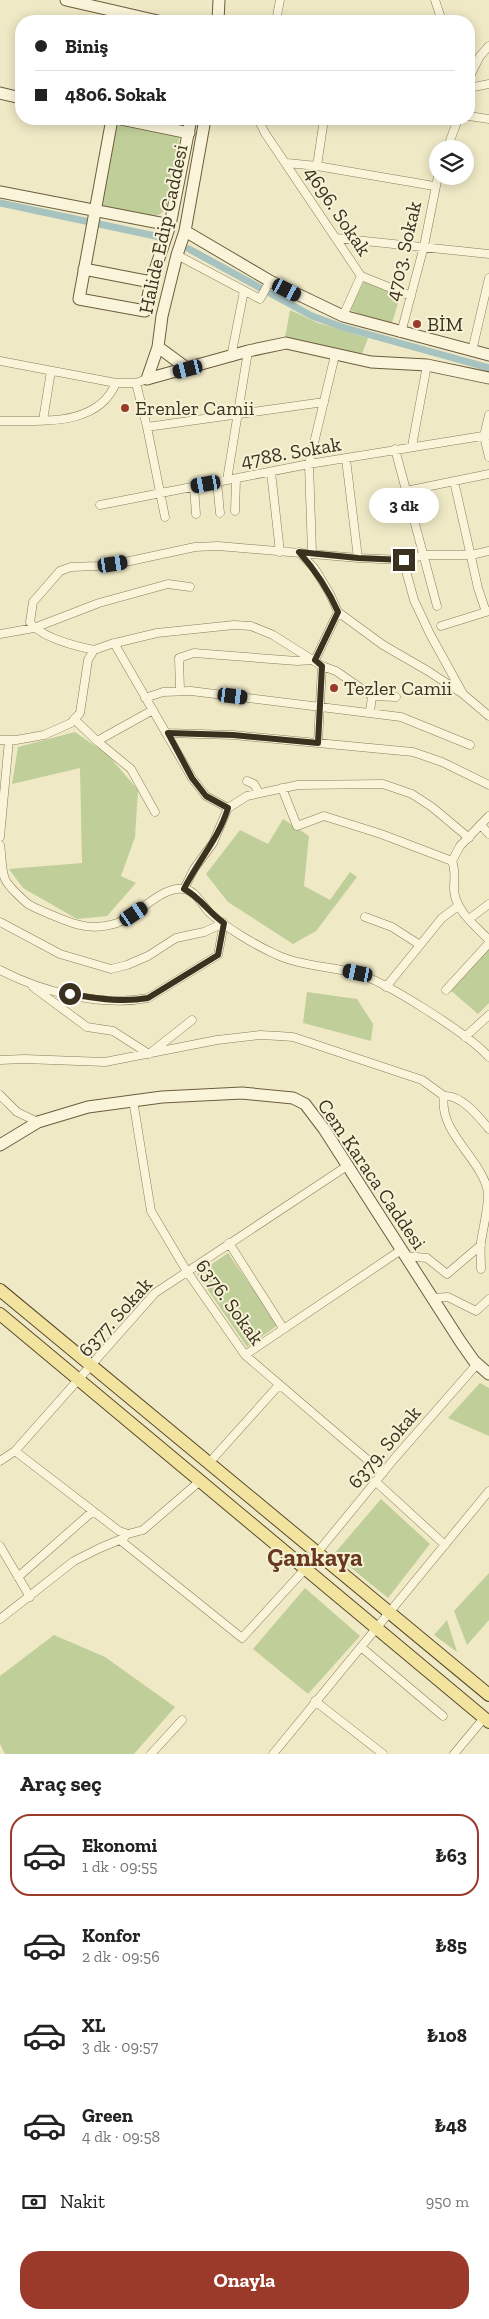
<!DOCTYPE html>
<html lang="tr">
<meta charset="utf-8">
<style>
body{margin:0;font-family:"Zilla Slab",serif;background:#f6f6f6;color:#222;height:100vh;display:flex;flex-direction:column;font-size:19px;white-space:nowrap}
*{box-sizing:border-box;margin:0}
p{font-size:16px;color:#767676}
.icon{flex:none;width:28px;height:28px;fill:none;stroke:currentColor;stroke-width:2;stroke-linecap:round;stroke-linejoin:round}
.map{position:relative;height:1754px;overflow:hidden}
.drawer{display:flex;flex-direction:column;background:#fff;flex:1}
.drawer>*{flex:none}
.hud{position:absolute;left:15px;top:15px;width:460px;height:110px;border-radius:20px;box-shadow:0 2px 12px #0003;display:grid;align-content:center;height:110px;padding:0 20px;background:#fff}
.controls{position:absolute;left:429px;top:140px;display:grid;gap:10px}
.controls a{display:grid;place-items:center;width:45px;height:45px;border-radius:50%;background:#fff;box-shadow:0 2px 12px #0003;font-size:25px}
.end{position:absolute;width:22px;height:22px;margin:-11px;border:6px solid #3b311f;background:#fff;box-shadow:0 0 0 2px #fff}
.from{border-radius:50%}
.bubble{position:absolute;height:35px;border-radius:18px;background:#fff;box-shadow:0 2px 12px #0003;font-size:16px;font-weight:800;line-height:35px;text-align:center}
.car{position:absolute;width:15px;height:30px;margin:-15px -8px;border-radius:6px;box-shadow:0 0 4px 1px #0007;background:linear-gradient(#222 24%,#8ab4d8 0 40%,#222 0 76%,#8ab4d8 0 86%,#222 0)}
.hud b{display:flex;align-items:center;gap:18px;height:48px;font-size:19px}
.hud b+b{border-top:1px solid #e0e0e0}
.hud i{width:12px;height:12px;background:#222}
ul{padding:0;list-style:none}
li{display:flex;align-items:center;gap:15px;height:82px;margin:0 10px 8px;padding:0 10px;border:2px solid transparent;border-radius:20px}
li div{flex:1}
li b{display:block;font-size:19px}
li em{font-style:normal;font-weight:800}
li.current{border-color:#9b3a2a}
li>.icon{width:45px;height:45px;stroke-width:1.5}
h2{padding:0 20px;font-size:22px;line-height:60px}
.pay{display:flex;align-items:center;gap:12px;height:55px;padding:0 20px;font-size:19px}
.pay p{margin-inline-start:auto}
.action{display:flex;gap:10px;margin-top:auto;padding:10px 20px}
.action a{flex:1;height:58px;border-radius:20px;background:#9b3a2a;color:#fff;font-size:20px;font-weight:800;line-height:58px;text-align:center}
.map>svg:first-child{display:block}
.green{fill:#c0ce99}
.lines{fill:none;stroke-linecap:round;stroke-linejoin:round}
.canal{stroke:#a7c3bf;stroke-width:7}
.street-casing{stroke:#8b7c5b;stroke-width:9}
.secondary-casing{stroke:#6d5c3e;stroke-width:13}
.primary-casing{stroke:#59492f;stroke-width:14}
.street{stroke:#faf5da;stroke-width:8}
.secondary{stroke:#faf5da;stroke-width:11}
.primary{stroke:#f2e49e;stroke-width:12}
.route{stroke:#3b311f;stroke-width:6}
.poi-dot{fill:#9b3a2a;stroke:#f6f2d6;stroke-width:2}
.labels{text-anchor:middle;stroke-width:4;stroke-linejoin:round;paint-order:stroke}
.street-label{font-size:20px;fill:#3b311f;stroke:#f6f2d6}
.poi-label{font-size:20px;fill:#3b311f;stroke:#f6f2d6;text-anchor:start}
.district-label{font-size:25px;font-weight:bold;fill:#69381e;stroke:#f6f2d6}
</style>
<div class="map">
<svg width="489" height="1754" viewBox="0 0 489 1754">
<rect width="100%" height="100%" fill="#efe9c6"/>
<path class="green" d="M117 121 180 134 166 209 159 215 153 216 96 206Z
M364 281 400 297 391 326 350 310Z
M290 310 318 323 368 338 362 354 285 338Z
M75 732 108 755 138 790 135 837 121 876 136 883 107 916 77 919 23 888 9 869 82 863 80 768 12 784 18 747Z
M283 819 309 836 304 886 330 900 350 872 357 877 316 931 293 944 228 902 206 874 240 830 268 844Z
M489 948V1003L478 1014 449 989Z
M307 992 357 999 373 1024 371 1041 303 1023Z
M228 1253 278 1325 247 1347 197 1274Z
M480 1383 489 1388V1436L448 1418Z
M381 1499 430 1544 388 1598 334 1554Z
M489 1573V1620L467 1645 454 1611Z
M305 1588 360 1636 308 1694 253 1649Z
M447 1620 457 1652 434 1635Z
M54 1635 105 1657 175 1707 134 1754H5L0 1744V1676Z"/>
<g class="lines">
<path class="canal" d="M0 203 160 237
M189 249 312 316 342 327 489 368"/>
<g class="street-casing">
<path id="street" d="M435 0 442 21
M276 21 280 0
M469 78 480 56 489 46
M469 88 489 84
M469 116 489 119
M258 119 265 133 361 276 411 296
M447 149 458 119
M287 163 317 166 434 186
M317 166 324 119
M336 238 489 254
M177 255 260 299 270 281
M343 316 361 276
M401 333 424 246 438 176
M472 351 489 278
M231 357 244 291
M0 361 116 383H136L147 379
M136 383 147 427 165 517
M489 415 484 436 489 457
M43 420 51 371
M0 421C40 420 97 428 116 383
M147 427 324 402
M412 446 427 365
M395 449 437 606
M346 459 358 558
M271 472 280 552
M227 480 248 351
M454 481 478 588 486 612 489 611
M217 482 220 513
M194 487 196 514
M406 491 489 474
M100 505 309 464 489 435
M235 511 236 479
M299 552 315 569 330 594 338 612 383 645 428 671 463 694
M312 553 309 464 335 355
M403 560 414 600 430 634 463 694 489 716
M441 626 486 612
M0 634 34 628 99 603 168 584 190 587
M114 643 192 778 206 796 228 808
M94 650C75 646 41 638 30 622L33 602 60 571 71 567 97 566 130 561 195 547 218 546 358 558 403 560 425 555H471L489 551
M315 660 338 612
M180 691 179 658 194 653 297 661 315 660
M372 696 396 697
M145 698 163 692 191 691 401 717 470 745
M74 719 97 741 131 769 155 812
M168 733 233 735 413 752 442 762 489 785
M0 740H16L44 735 71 723 80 713 88 660 94 650 111 644 157 633 234 625 251 626 273 635 322 666 336 671 372 696 370 712
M97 741 153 710
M318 743 322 666
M247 781 254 784 259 793
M282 788 297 826 324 816 381 834 452 861
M489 816 460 846 452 861C456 871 454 879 454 889 455 911 475 925 489 940
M481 825 489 834
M0 837 9 740
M0 845C2 856 1 869 5 879 8 886 22 899 28 904 34 908 72 924 80 925 90 928 104 927 114 924 136 918 161 885 184 889 197 891 202 906 211 914 227 928 255 945 275 954 300 966 328 966 355 973 384 980 468 1034 489 1057
M184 889 194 869 213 843 228 808 247 796 298 785 383 784 412 794 432 807 469 838
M365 917 392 927 420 945
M469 919 489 904
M0 922 60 954 111 969 127 965 148 956 176 938 204 932 224 923
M0 970C42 992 101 1007 148 998L218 955 224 923
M33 987 87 1027 113 1031 149 1054 192 1020
M386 987 442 918 458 906
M446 990 489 943
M465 1037 489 1015
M0 1060 24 1059 105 1062 217 1040 260 1035 279 1036 293 1037 422 1080 444 1096C461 1094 479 1117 489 1129
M0 1095 17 1112 38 1122
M444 1096C438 1132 482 1159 488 1192 489 1204 483 1229 481 1242 480 1250 481 1260 481 1269
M133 1100 151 1211 186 1270 245 1355 383 1473
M229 1243 283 1328
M405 1256 427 1258 447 1274 481 1245
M432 1298 448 1297 476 1311 489 1299
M245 1355 401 1250
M15 1451 119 1531 128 1534 143 1530 200 1481
M0 1461 15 1451 155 1293 347 1166
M209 1463 279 1385
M375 1481 445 1545
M120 1540 242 1638 305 1569
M0 1546 30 1597
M317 1553 394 1459 477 1364
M18 1577 93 1511
M0 1619 74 1561 100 1548 124 1538
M361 1647 443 1716
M315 1701 383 1754
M151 1754 182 1720
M273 1754 489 1491
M454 1754 484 1718"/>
</g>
<g class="secondary-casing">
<path id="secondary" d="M66 0 158 21
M218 21 219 0
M0 93 21 98
M112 119 79 299 145 311 151 282 170 225 191 119
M121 119 189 133
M0 192 170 225
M185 231 270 281 343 316 489 355
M84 269 151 282
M158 347 188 369
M147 379 248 351 286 343 371 362 427 365 489 378
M147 379 158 347 162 316 177 255 185 231 205 119
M0 1145 38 1122 88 1107 162 1097 242 1093 293 1098 305 1104 324 1129 460 1341 474 1361 489 1374"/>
</g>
<g class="primary-casing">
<path id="primary" d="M0 1290 489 1695
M0 1314 489 1722"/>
</g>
<use href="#street" class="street"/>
<use href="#secondary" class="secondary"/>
<use href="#primary" class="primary"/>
</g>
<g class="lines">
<path class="route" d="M70 994C96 998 121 1003 148 998L218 955 224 923C209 913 200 897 184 889 198 861 219 838 228 808L206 796 192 778 168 733 233 735 318 743 322 666 315 660 338 612C328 589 316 571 299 552L358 558 404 560"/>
</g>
<g class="poi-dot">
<circle cx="417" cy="324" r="5"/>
<circle cx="125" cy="408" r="5"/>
<circle cx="334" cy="688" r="5"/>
</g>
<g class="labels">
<g class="street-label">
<text transform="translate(338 211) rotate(56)" y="7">4696. Sokak</text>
<text transform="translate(163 229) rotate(-78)" y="7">Halide Edip Caddesi</text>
<text transform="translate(403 251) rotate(-77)" y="7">4703. Sokak</text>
<text transform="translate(291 452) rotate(-10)" y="7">4788. Sokak</text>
<text transform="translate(372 1174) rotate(56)" y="7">Cem Karaca Caddesi</text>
<text transform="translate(230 1302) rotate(54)" y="7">6376. Sokak</text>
<text transform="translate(115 1317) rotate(-48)" y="7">6377. Sokak</text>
<text transform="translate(384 1447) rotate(-50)" y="7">6379. Sokak</text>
</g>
<g class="poi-label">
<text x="427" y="331">BİM</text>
<text x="135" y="415">Erenler Camii</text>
<text x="344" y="695">Tezler Camii</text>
</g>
<g class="district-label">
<text x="315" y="1566">Çankaya</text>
</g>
</g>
</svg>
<div class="controls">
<a><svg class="icon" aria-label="layers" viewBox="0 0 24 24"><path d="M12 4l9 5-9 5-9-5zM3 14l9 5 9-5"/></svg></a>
</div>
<i class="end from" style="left:70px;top:994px"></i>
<i class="end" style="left:404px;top:560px"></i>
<div class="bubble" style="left:369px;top:488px;width:70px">3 dk</div>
<i class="car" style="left:287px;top:290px;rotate:117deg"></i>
<i class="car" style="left:188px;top:369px;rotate:256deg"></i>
<i class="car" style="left:206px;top:484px;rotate:260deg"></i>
<i class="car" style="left:113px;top:564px;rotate:81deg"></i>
<i class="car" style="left:233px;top:696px;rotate:97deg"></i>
<i class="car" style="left:134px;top:914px;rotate:56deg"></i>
<i class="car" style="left:358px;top:973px;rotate:282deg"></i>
<div class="hud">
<b><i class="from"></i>Biniş</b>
<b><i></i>4806. Sokak</b>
</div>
</div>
<section class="drawer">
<h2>Araç seç</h2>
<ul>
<li class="current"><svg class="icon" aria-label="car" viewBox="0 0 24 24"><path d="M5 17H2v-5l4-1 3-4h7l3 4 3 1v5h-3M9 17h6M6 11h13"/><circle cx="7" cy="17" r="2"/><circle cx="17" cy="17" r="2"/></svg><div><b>Ekonomi</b><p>1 dk · 09:55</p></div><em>₺63</em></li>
<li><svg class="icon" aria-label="car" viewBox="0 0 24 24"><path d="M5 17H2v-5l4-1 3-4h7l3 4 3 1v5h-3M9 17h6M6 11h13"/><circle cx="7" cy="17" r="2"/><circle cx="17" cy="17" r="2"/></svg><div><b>Konfor</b><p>2 dk · 09:56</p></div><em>₺85</em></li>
<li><svg class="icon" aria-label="car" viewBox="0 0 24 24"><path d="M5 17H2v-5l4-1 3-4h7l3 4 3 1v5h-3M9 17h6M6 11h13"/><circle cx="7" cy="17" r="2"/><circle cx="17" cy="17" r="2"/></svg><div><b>XL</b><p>3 dk · 09:57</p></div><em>₺108</em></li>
<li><svg class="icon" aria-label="car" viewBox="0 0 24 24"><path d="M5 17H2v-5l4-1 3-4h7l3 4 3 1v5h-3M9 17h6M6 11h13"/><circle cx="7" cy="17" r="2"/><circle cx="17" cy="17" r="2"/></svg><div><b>Green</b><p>4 dk · 09:58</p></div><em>₺48</em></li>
</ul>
<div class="pay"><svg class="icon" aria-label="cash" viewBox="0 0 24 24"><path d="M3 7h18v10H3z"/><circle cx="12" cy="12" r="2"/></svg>Nakit<p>950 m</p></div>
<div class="action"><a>Onayla</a></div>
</section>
